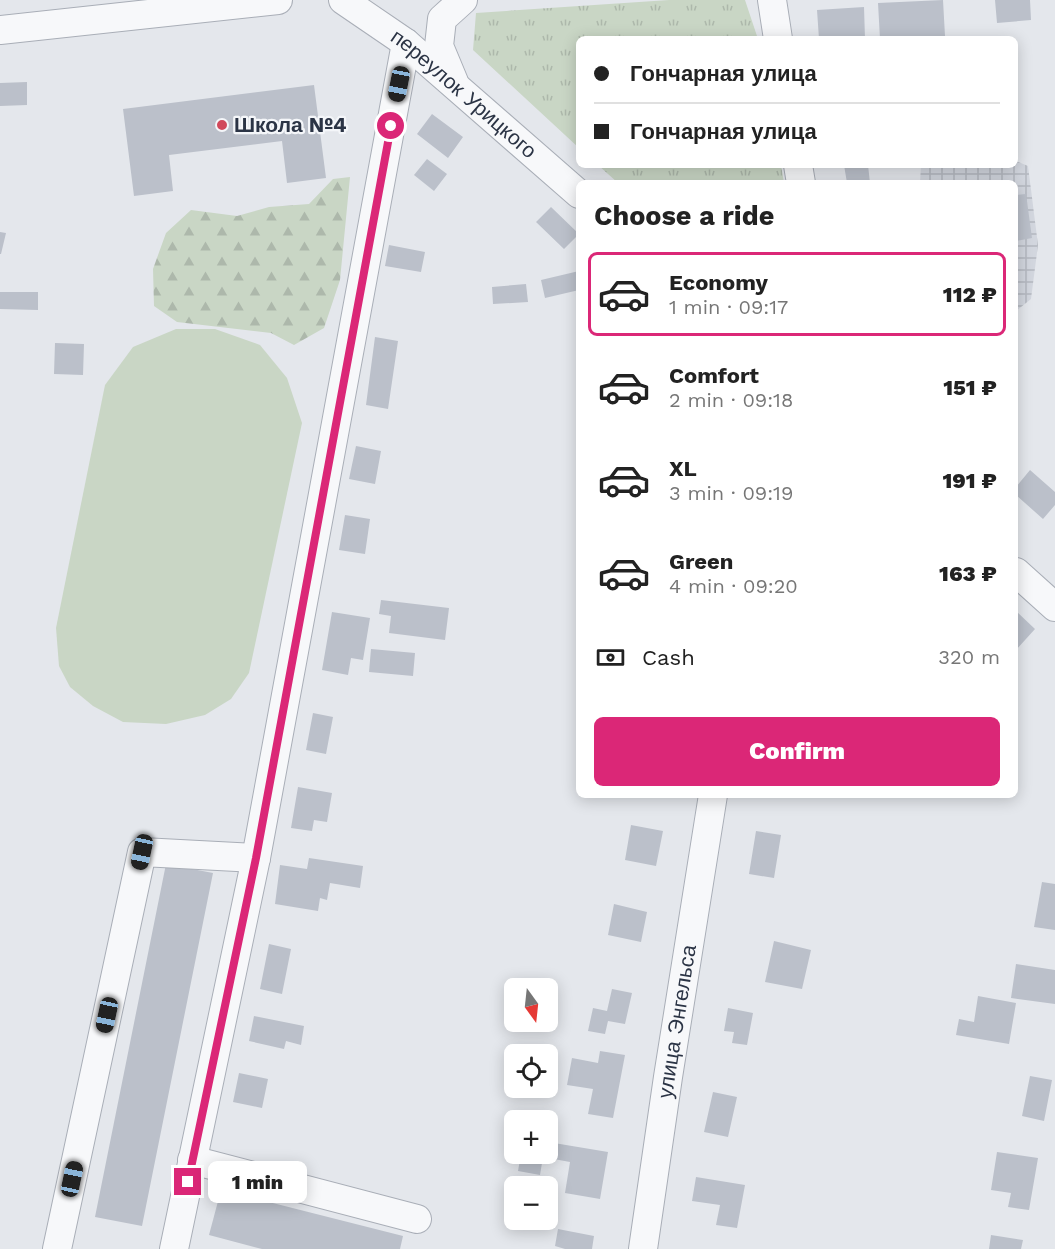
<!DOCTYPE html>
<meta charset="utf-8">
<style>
body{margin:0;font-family:"Work Sans",sans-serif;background:#f2f2f2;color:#222;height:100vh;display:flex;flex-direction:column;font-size:22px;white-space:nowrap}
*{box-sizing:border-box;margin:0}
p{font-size:20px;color:#767676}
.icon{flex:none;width:33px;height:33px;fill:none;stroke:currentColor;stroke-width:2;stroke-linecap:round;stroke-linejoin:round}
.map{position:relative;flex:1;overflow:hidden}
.details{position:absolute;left:576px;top:180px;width:442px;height:618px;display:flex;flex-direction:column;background:#fff;border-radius:9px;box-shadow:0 3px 15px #0003}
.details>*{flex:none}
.hud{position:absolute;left:576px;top:36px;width:442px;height:132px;border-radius:9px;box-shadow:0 3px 15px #0003;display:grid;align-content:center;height:132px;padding:0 18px;background:#fff}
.needle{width:39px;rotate:165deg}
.buttons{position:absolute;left:504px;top:978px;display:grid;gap:12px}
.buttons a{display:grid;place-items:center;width:54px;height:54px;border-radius:9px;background:#fff;box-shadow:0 3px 15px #0003;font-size:30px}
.end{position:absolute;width:27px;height:27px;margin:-14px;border:8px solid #db2777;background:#fff;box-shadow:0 0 0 3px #fff}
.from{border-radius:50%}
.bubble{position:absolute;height:42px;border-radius:9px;background:#fff;box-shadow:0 3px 15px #0003;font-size:20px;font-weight:800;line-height:42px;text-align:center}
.car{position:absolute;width:18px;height:36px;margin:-18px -9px;border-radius:8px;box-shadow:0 0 4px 2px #0007;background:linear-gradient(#222 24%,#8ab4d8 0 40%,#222 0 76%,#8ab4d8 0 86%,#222 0)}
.hud b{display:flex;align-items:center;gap:21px;height:57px;font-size:22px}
.hud b+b{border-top:2px solid #e0e0e0}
.hud i{width:15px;height:15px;background:#222}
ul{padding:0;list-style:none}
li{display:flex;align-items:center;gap:18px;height:84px;margin:0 12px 9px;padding:0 6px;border:3px solid transparent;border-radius:9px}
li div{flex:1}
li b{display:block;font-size:22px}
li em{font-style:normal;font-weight:800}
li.current{border-color:#db2777}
li>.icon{width:54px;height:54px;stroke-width:1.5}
h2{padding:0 18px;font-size:27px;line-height:72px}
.pay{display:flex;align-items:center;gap:15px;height:66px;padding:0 18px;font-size:22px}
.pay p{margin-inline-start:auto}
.action{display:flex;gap:12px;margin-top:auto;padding:12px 18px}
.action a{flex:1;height:69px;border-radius:9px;background:#db2777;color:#fff;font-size:24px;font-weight:800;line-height:69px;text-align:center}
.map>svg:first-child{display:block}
.industrial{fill:url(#industrial-grid)}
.grass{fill:url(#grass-tufts)}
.forest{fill:url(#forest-firs)}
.pitch{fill:#c9d6c5}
.building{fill:#bbc0ca}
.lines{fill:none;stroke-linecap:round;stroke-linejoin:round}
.minor-casing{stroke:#a9aeb7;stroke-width:30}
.minor{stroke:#f7f8fa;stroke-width:28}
.route{stroke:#db2777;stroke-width:8}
.poi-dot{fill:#d1495b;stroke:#f4f6f9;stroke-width:2}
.labels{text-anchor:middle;stroke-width:4.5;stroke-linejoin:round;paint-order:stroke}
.street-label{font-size:21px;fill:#2b3445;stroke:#f4f6f9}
.poi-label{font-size:21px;font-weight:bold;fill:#2b3445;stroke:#f4f6f9;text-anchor:start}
</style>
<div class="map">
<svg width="1055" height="1249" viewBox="0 0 1055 1249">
<defs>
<pattern id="industrial-grid" width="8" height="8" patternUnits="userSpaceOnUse" patternTransform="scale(1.5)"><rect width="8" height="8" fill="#d2d6de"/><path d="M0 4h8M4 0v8" fill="none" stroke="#b4b8c0"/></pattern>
<pattern id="grass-tufts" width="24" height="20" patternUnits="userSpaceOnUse" patternTransform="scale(1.5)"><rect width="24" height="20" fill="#c9d6c5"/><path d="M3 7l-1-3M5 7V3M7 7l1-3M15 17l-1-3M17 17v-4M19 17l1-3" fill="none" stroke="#adb8ab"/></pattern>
<pattern id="forest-firs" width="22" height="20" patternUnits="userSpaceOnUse" patternTransform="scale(1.5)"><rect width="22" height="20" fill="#c9d6c5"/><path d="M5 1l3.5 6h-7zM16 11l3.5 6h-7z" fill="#adb8ab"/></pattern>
</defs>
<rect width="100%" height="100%" fill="#e4e7ec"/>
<path class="industrial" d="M1016 161 1028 166 1038 245 1031 299 1016 311V183H920L921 165H1016Z"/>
<path class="grass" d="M669 0H745L758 39H579V148L473 50 476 13Z
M598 165H781L784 183H618Z"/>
<path class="forest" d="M350 177 340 280 324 328 294 345 271 333 177 322 154 306 153 269 166 233 191 210 237 216 269 207 309 204 333 179Z"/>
<path class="pitch" d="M176 329H215L260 345 287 378 302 423 249 673 231 699 205 715 166 724 123 722 93 706 70 687 59 666 56 628 105 385 133 347Z"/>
<path class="building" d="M943 0 945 36 880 39 878 3Z
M995 0H1030L1031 20 997 23Z
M864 7 865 39H819L817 10Z
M27 82V105L0 106V83Z
M314 85 326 178 287 183 282 141 169 155 173 191 134 196 123 109Z
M432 114 463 137 448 158 417 134Z
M427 159 447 174 434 191 414 175Z
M844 165H868L870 183H847Z
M1026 194 1032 238 1016 241V195Z
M551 207 579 234 564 249 536 222Z
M0 232 6 233 1 254H0Z
M389 245 425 252 421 272 385 266Z
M579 271V290L545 298 541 280Z
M526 284 528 302 493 304 492 287Z
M0 292H38V310L0 309Z
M375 337 398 341 388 409 366 405Z
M55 343 84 344 83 375 54 374Z
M356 446 381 451 375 484 349 479Z
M1030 470 1055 492V505L1043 519 1016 495V487Z
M345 515 370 519 365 554 339 550Z
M381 600 449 608 445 640 389 633 391 616 379 614Z
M1016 611 1035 629 1016 650Z
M332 612 370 618 363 660 351 658 348 675 322 670Z
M371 649 415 653 413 676 369 672Z
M313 713 333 717 326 754 306 750Z
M298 787 332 793 327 822 314 820 312 831 291 828Z
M631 825 663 831 656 866 625 860Z
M756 831 781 835 774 878 749 874Z
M309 858 363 866 360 888 330 883 327 900 320 898 318 911 275 904 280 865 307 869Z
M166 864 213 873 142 1226 95 1217Z
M1042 882 1055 884V930L1034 927Z
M614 904 647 912 641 942 608 935Z
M774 941 811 950 802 989 765 982Z
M269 944 291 949 282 994 260 989Z
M1016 964 1055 970V1004L1011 998Z
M612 989 632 993 625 1024 608 1021 605 1034 588 1031 593 1008 607 1011Z
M978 996 1016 1003 1009 1044 956 1035 959 1019 974 1022Z
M728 1008 753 1013 747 1045 732 1043 734 1032 724 1031Z
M254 1016 304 1026 301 1045 286 1041 284 1049 249 1041Z
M600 1051 625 1055 613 1118 588 1114 593 1089 567 1085 572 1058 598 1063Z
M239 1073 268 1079 262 1108 233 1102Z
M1030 1076 1052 1080 1044 1121 1022 1116Z
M713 1092 737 1097 728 1137 704 1132Z
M548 1142 608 1152 600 1199 565 1193 570 1162 543 1157 540 1175 518 1171 521 1154H548Z
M997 1152 1038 1158 1029 1210 1008 1207 1011 1193 991 1190Z
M696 1177 745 1185 737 1228 716 1225 720 1205 692 1201Z
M221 1190 403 1236 400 1249H262L209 1235Z
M558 1229 594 1236 592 1249H565L555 1246Z
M991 1235 1023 1240 1021 1249H989Z"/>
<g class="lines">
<g class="minor-casing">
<g id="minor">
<path id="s1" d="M343 0 406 43 579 194"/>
<path d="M772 0 778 39"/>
<path d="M0 30 278 0"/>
<path d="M454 82 439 46 442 19 463 0"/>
<path d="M798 165 801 183"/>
<path d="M1016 572 1055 607"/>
<path d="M192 1160 417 1219"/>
<path d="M57 1249 142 852 256 858"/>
<path d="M174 1249 256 858 406 43"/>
<path id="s2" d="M643 1249 668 1077 713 795"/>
</g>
</g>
<use href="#minor" class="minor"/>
</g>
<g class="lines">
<path class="route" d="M188 1182 256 858 391 126"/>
</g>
<circle class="poi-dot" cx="222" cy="125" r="6"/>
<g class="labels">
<g class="street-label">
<text dy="7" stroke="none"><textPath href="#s1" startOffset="153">переулок Урицкого</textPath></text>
<text dy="7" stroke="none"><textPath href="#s2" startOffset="230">улица Энгельса</textPath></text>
</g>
<g class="poi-label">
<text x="234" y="132">Школа №4</text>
</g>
</g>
</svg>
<div class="buttons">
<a><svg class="needle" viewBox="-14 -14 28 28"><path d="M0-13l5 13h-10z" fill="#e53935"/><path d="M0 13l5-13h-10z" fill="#767676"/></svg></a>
<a><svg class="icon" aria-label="locate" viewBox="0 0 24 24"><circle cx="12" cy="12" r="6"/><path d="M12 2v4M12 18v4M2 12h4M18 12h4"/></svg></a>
<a>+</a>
<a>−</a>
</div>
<i class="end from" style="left:391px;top:126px"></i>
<i class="end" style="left:188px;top:1182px"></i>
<div class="bubble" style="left:208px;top:1161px;width:99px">1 min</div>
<i class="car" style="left:399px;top:84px;rotate:191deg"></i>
<i class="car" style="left:142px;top:852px;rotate:192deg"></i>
<i class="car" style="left:107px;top:1015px;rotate:192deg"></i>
<i class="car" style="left:72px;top:1179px;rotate:12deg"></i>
<div class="hud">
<b><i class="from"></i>Гончарная улица</b>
<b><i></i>Гончарная улица</b>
</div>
<section class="details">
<h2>Choose a ride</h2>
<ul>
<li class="current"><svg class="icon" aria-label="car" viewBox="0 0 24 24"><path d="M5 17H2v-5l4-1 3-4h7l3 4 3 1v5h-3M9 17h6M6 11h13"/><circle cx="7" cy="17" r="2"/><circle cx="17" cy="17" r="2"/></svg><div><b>Economy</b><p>1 min · 09:17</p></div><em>112 ₽</em></li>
<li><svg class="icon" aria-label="car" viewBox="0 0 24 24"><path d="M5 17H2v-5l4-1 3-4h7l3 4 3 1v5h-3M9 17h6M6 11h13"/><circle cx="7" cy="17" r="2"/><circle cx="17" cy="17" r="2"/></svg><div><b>Comfort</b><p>2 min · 09:18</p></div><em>151 ₽</em></li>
<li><svg class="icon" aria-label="car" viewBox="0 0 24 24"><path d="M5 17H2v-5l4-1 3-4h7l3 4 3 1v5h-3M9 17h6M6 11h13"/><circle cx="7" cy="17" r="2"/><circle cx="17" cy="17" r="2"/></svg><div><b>XL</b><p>3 min · 09:19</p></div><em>191 ₽</em></li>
<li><svg class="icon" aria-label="car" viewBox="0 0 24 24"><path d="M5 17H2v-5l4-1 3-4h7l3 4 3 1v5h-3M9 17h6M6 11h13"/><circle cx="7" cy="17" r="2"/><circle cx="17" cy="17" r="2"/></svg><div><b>Green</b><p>4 min · 09:20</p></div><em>163 ₽</em></li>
</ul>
<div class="pay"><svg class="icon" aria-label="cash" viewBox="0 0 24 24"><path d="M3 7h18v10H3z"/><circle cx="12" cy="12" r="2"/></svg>Cash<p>320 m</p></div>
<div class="action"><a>Confirm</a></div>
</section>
</div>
